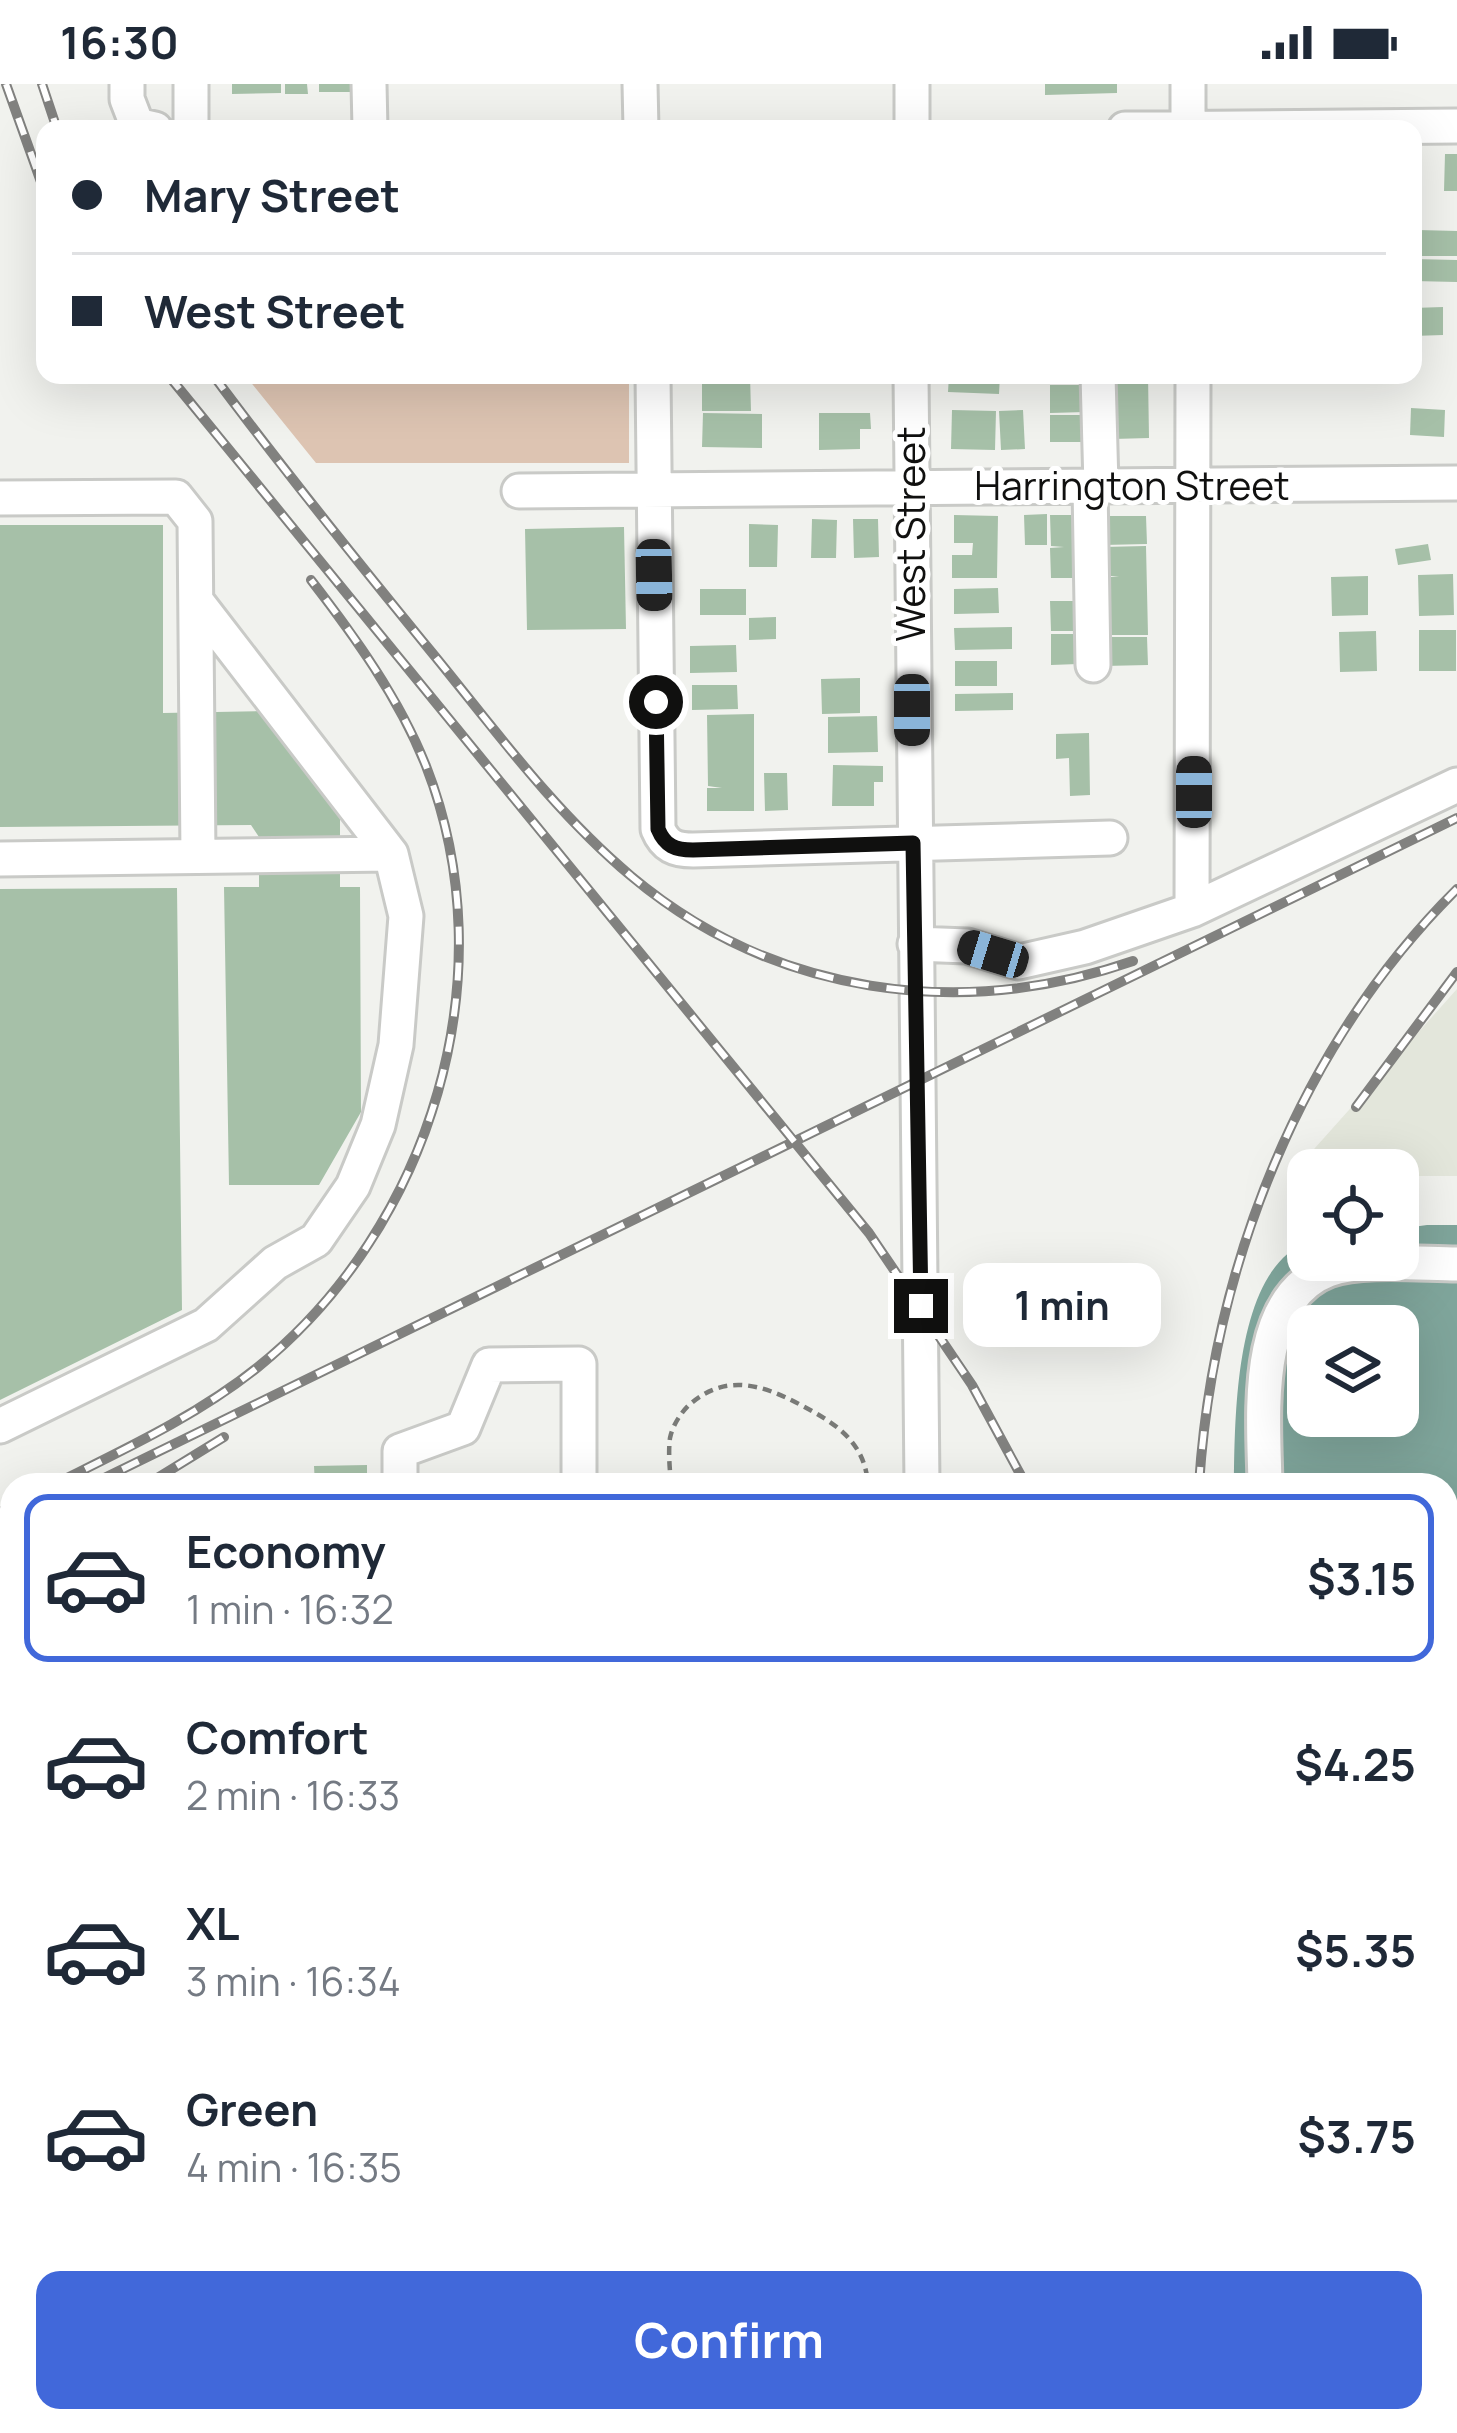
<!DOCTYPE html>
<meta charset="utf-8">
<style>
body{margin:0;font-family:Manrope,sans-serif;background:#f6f6f7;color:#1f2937;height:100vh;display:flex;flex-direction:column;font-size:45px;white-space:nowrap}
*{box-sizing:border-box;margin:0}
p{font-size:39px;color:#747a83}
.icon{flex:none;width:66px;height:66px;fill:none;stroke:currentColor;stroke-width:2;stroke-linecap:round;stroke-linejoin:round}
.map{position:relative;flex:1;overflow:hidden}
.panel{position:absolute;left:0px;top:1389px;width:1458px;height:960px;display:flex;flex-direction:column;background:#fff;border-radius:36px 36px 0 0;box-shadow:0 12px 48px #0002}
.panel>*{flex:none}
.top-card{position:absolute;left:36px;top:36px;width:1386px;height:264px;border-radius:24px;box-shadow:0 12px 48px #0002;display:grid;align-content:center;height:264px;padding:0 36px;background:#fff}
.controls{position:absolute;left:1287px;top:1065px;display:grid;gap:24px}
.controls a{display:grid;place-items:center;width:132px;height:132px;border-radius:24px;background:#fff;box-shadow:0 12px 48px #0002;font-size:60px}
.end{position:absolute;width:54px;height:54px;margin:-27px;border:15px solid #10100f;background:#fff;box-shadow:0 0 0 6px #fff}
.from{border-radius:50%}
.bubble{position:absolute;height:84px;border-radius:24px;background:#fff;box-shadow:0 12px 48px #0002;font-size:39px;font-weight:700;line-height:84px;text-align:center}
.car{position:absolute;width:36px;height:72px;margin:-36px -18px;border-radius:15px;box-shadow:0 0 9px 3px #0007;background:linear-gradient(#222 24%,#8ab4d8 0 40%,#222 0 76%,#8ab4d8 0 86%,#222 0)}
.top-card b{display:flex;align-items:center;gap:42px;height:114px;font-size:45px}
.top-card b+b{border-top:3px solid #e0e1e3}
.top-card i{width:30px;height:30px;background:#1f2937}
ul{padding:21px 0 0;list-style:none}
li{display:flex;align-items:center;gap:36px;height:168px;margin:0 24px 18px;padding:0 12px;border:6px solid transparent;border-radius:24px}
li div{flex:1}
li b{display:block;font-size:45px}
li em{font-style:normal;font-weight:700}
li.selected{border-color:#4168da}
li>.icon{width:108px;height:108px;stroke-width:1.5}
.action{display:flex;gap:24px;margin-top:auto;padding:24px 36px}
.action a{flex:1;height:138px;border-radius:24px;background:#4168da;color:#fff;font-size:48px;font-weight:700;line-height:138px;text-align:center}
.status{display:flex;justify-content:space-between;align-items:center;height:84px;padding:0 60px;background:#fff;direction:ltr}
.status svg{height:33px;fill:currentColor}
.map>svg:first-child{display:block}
.built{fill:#e3e6db}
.green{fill:#ddc4b2}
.water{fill:#7fa59b;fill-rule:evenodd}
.building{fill:#a6c0a8}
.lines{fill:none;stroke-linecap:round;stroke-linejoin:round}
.minor-casing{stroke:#c9cac7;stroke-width:39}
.path{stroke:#797a77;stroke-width:4.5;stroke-dasharray:9 6;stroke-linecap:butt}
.minor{stroke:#fff;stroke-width:33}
.rail-casing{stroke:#81817f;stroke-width:10}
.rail{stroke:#fff;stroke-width:6;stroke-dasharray:18;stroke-linecap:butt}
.route{stroke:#10100f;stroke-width:15}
.labels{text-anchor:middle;stroke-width:10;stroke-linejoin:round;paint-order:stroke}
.street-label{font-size:39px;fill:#10100f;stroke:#fff}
</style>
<div class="status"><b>16:30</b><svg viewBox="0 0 49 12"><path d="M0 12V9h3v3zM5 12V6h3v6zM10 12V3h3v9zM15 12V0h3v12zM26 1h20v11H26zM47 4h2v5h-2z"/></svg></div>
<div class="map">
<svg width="1457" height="2349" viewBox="0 0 1457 2349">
<rect width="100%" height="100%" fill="#f1f2ee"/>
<path class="built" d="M1457 905V1092H1398V1086H1308V1092H1290Z"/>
<path class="green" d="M245 291H629V379H316Z
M1082 2337H1190L1191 2349H1082Z"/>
<path class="water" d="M1427 1141H1457V1771L1446 1772V1401H1234C1235 1334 1234 1185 1308 1158V1176H1398V1145ZM1308 1242H1398V1332H1308Z"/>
<path class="building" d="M232 0H281V9L232 10Z
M285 0H307L308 10H285Z
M319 0H352L351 8H319Z
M1045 0H1117V9L1045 11Z
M1445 70H1457V107H1444Z
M1418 146 1457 147V172H1418Z
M1413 175 1457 176V198L1413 197Z
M1443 223V251L1413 252V224Z
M750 291 751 327H702V293Z
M949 291H1000L999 310 948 308Z
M1113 291H1148L1149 354 1113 355Z
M1050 301H1085V328L1050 329Z
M1411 324 1445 326 1444 353 1410 351Z
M952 326 996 327 995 366 951 365Z
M1023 326 1025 365 1001 366 999 327Z
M703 329 762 330V364L702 363Z
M819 329H870L871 345H860V365L819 366Z
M1050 331H1085V358H1050Z
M1047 430V461H1025L1024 431Z
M954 431 998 432 997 494H952V471H972L973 459H954Z
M1050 431H1078V494H1051L1050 464 1064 463 1051 462Z
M1102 432H1146L1147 460 1103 461Z
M812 435 837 436 836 474H811Z
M853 435H878L879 473 854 474Z
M749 440 778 441 777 483H749Z
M0 441H163V629L265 627 340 723V803H360L361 1028 319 1101H229L224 803H259V753L251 741 0 743Z
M624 443 626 545 527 546 525 445Z
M1428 460 1431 476 1398 481 1395 465Z
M1146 462 1148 551H1104L1103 493H1119L1103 491V463Z
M1453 490 1454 531 1419 532 1418 491Z
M1368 492V531L1332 532 1331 493Z
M998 504 999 529 954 530V505Z
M700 505H746V531H700Z
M1050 517H1078V547H1051Z
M776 533V555L749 556V534Z
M1012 543V565L955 566 954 544Z
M1419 546H1456V587H1419Z
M1376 547 1377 587 1340 588 1339 548Z
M1051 550H1078V580L1051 581Z
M1103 553H1147L1148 581 1104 582Z
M736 561 737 588 690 589V562Z
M955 577H997V602H955Z
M860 594V629L822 630 821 595Z
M692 601H737L738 625 692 626Z
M1013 609V626L955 627V610Z
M754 630V727H707V704H722L708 702 707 631Z
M877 632 878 668 828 669V633Z
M1089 649 1090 711 1070 712 1069 674 1056 675V650Z
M833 681 883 682V698H874V722H832Z
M764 689H787L788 726 765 727Z
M177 804 182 1226 0 1316V805Z
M367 1381V1401H315L314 1382Z
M12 1600V1768H0V1635Z
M1457 1804V1849H1446V1805Z
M0 1895H12V2187H0Z
M1457 2240V2349H1427L1426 2342H1388V2337H1446V2241Z
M12 2246V2337H152V2349H0V2247Z
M277 2337H383V2349H277Z
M679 2337H835V2349H679Z"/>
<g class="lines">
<g class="minor-casing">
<path id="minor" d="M127 0V15L137 41 155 45
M191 0V45
M369 0 370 45
M640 0 641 45
M1188 0V45
M912 45V0
M1125 45 1457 42
M653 291 658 745C665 762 675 766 693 766L1110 754
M911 291 922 1401
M1098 291 1101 402
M1090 402 1093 581
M519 407 1457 399
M0 414 176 413 195 437 198 772
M197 518 391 770
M0 775 391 770 406 832 396 961 378 1041 353 1102 316 1156 275 1179 206 1241 0 1342
M1192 826 1193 291
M915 860 967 862 1019 878 1085 863 1192 826 1457 701
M400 1401V1367L463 1344 489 1281 579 1280V1401
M1265 1401C1264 1334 1251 1215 1328 1186 1362 1174 1421 1180 1457 1180
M1446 1715H1457
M1446 1793H1457
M0 1857H12
M1456 1873 1457 1889
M1446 2211 1457 2210
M0 2216H12
M214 2337V2349
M418 2337V2349
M587 2337V2349
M937 2337V2349
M1359 2337V2349"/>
</g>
<path class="path" d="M671 1401C670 1386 668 1369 670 1354 672 1343 680 1330 688 1322 724 1289 761 1300 799 1320 835 1339 865 1357 868 1401"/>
<use href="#minor" class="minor"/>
<g class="rail-casing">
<path id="rail" d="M6 0 45 109
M42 0 57 45
M168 291 869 1149 972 1301 1026 1401
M213 291C285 388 361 482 438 576 498 650 557 730 631 792 773 911 960 937 1133 877
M1356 1023 1457 888
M53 1401C123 1366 197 1332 258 1283 431 1143 508 892 426 682 399 614 355 553 311 496
M90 1401 1457 734
M146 1401 224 1353
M1199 1401C1213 1182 1301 960 1457 805
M0 1428 12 1422
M0 1561 12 1539
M1234 2337 1235 2349"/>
</g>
<use href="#rail" class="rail"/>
</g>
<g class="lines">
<path class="route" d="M656 618 658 745C665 762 675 766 693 766L913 759 921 1222"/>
</g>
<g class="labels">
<g class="street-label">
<text x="1132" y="416">Harrington Street</text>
<text transform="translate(911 450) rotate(-90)" y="14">West Street</text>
</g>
</g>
</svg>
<div class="controls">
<a><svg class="icon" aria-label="locate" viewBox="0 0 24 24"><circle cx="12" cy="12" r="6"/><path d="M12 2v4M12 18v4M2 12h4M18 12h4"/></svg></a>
<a><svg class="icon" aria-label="layers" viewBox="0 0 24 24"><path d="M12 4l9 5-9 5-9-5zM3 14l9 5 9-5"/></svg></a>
</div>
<i class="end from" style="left:656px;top:618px"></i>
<i class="end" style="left:921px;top:1222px"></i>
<div class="bubble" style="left:963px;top:1179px;width:198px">1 min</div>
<i class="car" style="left:654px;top:491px;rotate:179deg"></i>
<i class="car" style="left:912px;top:626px;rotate:180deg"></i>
<i class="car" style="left:1194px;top:708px;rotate:0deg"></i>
<i class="car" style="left:993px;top:870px;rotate:287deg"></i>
<div class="top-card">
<b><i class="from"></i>Mary Street</b>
<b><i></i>West Street</b>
</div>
<section class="panel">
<ul>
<li class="selected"><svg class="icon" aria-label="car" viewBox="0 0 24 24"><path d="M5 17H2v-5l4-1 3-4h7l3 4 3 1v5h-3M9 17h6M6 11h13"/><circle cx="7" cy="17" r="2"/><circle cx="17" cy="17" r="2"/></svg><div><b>Economy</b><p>1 min · 16:32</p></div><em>$3.15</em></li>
<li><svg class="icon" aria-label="car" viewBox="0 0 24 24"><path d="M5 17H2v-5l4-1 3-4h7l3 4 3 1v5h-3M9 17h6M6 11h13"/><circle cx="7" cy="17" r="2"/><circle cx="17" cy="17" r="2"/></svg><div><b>Comfort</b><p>2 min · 16:33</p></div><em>$4.25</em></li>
<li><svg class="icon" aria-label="car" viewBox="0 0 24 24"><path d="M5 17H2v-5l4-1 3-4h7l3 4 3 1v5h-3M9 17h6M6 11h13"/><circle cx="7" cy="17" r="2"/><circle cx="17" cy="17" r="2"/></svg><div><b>XL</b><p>3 min · 16:34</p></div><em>$5.35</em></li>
<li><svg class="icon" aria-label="car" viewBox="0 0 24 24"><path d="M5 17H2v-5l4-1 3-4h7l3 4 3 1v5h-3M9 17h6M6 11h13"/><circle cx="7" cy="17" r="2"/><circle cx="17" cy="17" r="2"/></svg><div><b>Green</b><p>4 min · 16:35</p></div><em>$3.75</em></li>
</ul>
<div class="action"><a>Confirm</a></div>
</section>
</div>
